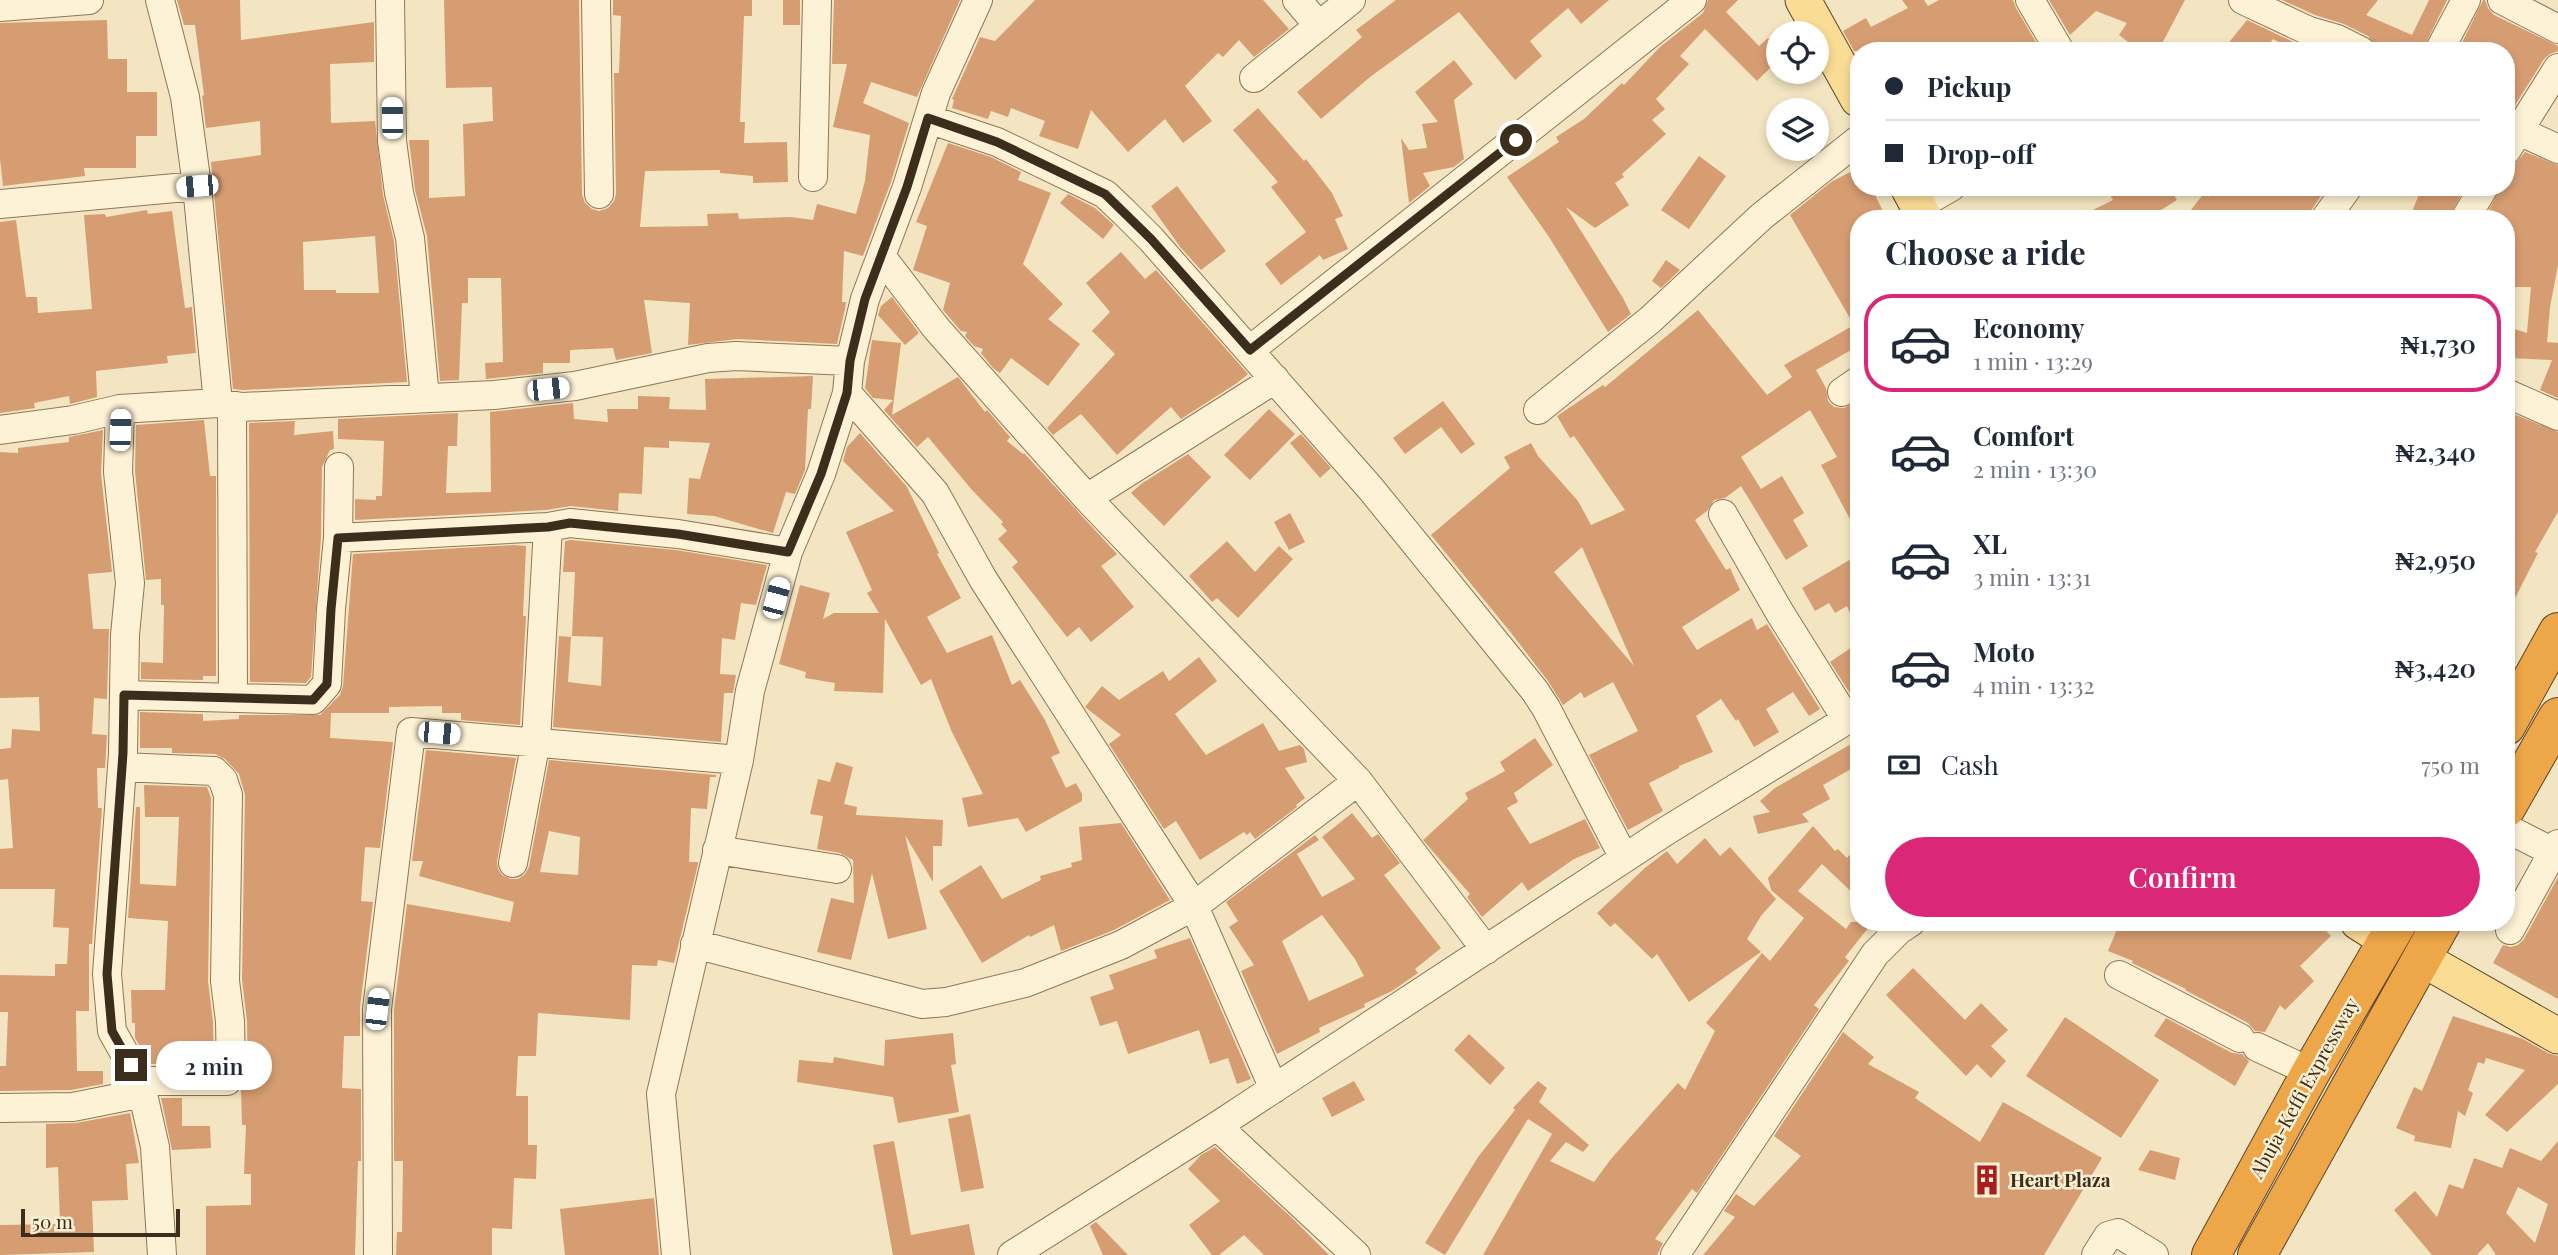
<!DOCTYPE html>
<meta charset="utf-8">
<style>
body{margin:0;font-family:"Playfair Display",serif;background:#f6f6f7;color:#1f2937;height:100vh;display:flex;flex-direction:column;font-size:26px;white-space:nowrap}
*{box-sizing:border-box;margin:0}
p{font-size:23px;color:#747a83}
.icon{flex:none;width:38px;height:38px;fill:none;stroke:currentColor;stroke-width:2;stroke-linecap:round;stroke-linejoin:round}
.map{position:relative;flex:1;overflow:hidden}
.side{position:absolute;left:1850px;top:210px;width:665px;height:721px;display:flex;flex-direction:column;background:#fff;border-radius:28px;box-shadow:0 4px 10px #0003}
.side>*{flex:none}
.hud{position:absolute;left:1850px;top:42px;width:665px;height:154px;border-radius:28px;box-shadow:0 4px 10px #0003;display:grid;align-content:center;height:154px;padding:0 35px;background:#fff}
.tools{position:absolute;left:1766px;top:21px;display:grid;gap:14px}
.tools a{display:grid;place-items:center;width:63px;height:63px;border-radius:50%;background:#fff;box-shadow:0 4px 10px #0003;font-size:35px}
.scale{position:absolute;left:21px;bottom:18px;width:159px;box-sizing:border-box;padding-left:7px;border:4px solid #3d2d1c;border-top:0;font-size:19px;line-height:24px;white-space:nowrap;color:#3d2d1c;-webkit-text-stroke:5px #faefd2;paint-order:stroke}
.end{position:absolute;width:32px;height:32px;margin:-16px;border:9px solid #3d2d1c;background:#fff;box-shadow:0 0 0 4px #fff}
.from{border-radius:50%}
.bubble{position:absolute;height:49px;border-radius:24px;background:#fff;box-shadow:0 4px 10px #0003;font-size:23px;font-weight:600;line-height:49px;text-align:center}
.car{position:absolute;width:21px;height:42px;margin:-21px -10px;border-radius:9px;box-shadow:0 0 5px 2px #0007;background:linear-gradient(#fff 24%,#345 0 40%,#fff 0 76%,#345 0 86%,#fff 0)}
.hud b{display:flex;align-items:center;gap:24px;height:66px;font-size:26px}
.hud b+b{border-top:2px solid #e0e1e3}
.hud i{width:18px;height:18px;background:#1f2937}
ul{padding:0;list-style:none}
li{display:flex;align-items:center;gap:21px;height:98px;margin:0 14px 10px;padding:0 21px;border:4px solid transparent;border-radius:28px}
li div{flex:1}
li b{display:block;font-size:26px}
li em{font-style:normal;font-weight:600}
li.active{border-color:#db2777}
li>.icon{width:63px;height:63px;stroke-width:1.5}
h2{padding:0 35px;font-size:32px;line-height:84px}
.pay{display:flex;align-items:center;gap:18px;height:77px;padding:0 35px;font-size:26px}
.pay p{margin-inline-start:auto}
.primary-button{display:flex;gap:14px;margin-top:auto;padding:14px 35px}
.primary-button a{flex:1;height:80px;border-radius:42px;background:#db2777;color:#fff;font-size:28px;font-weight:600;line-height:80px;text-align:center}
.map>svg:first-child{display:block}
.building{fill:#d69d72;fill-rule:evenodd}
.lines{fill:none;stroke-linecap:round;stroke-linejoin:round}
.minor-casing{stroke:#907556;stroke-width:30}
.major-casing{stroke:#5d432b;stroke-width:37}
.highway-casing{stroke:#5d432b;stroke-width:40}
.minor{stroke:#fdf2d6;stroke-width:28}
.major{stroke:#fbdc95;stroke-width:35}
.highway{stroke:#eda648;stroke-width:38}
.route{stroke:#3d2d1c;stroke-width:9}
.labels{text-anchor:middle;stroke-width:5;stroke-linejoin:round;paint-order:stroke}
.street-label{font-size:19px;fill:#3d2d1c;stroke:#faefd2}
.poi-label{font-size:19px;font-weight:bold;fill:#3d2d1c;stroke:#faefd2;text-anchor:start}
</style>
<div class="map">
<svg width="2558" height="1255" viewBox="0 0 2558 1255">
<rect width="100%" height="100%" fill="#f3e5c1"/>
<path class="building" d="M177 0H240L241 40 374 22V62L330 64 331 123 375 121 383 195 394 241 407 382 243 390 233 389 211 162 261 155 260 121 206 128 202 96 204 95 195 25H184ZM375 236 379 293H336V290H304L303 242Z
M444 0H579L582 194 585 203 592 209 599 211 608 208 614 201 616 194 614 73H619L621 16 613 15V0H752V16H744L740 122H745L744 143 787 142 788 182 753 183V176L720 173V170L645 171 640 227 708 226 707 214 738 213 739 219 791 217 813 220 817 204 856 214 865 181 870 135 833 127 847 64H832L834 0H960L917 97 871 82 863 103 909 123 891 182 863 256 844 251 842 302H846L845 309 837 344 737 339 688 345 690 303 644 300 652 353 616 360 613 348 570 350V363H543V373L486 379 485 363 503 362 501 278H468V303H462L459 380 440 381 427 236 415 190 409 140H429V198L465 196 463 124 493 121 492 87 446 88Z
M783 0H800V25H783Z
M1035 0H1263L1289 29 1254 57 1239 40 1223 57 1218 53 1185 86 1212 121 1183 143 1165 119 1128 152 1091 110 1078 149 1039 136 1045 121 1011 108 1008 117 991 111 988 119 952 108 954 100 952 99 980 37 995 41Z
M1396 0H1609L1581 24 1568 8 1530 41 1542 56 1515 80 1459 12 1370 77 1321 119 1297 92 1362 37 1356 30Z
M1708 0H1738L1726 12 1759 46 1768 38 1778 48V60L1757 81 1705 29 1680 56 1689 64 1656 99 1665 109 1652 120 1666 134 1622 174 1624 177 1615 183 1629 205 1595 228 1566 207 1623 298 1631 314 1608 332 1549 237 1507 177 1559 142 1556 137 1584 119 1622 83 1624 85 1660 47 1703 13Z
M1902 0H1924L1928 6 1939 0H2013L2016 8 2041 51H1854L1843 31 1866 18 1871 27 1908 8Z
M2049 0H2185L2158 51H2140L2119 35 2127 23 2096 11 2070 35Z
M2282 0H2378L2366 15 2412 35 2429 0H2447L2422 51H2381L2368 36 2344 24 2315 15Z
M2483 0H2485L2488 8 2494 15 2558 46V51L2550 54 2544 59 2512 110 2506 109V51H2458Z
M107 20 108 59H127V92H157V136H136V168H84L85 176 3 186 0 159V23Z
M2247 20 2302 46 2318 51H2295L2273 39 2263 51H2222Z
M1454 60 1473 84 1454 100 1464 159 1454 167 1423 173 1430 186 1409 203 1401 138 1409 150 1427 148 1422 124 1438 122 1415 92Z
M1258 108 1304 161 1306 159 1332 193 1343 216 1335 219 1348 249 1323 260 1320 255 1281 285 1265 264 1306 232 1271 187 1278 182 1233 130Z
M948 143 991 157 1021 172 1018 180 1051 193 1023 264 1063 304 1048 319 1080 344 1048 386 1011 358 1000 373 993 368 981 353 983 349 974 346 965 336 967 332 961 331 943 310 950 283 913 270 927 226 916 222Z
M2525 152 2558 165V265L2550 307 2547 342 2558 343V398L2540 390 2552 360 2506 358V345L2511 328 2527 333 2531 287H2506V219H2484L2501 187H2506V168L2514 165Z
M1699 156 1726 176 1689 229 1661 210Z
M1858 168V187H1871L1887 219H1858V346L1816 370 1826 388 1828 401 1834 407 1844 408 1858 401V534L1821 465 1837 457 1810 410 1741 457 1761 489 1782 476 1804 513 1793 520 1808 546 1786 560 1741 486 1725 498 1714 500 1707 511 1695 520 1726 570 1730 568 1740 590 1682 627 1697 650 1752 618 1757 630 1767 624 1820 709 1809 716 1793 692 1766 709 1779 732 1754 747 1738 719 1736 721 1721 699 1696 716 1713 752 1679 766V768L1649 783 1663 811 1628 830 1589 755 1638 731 1613 682 1584 698 1581 692 1563 705 1548 681 1512 634 1431 535 1510 468 1504 457 1531 443 1538 456 1578 501 1591 525 1625 510 1574 436 1570 438 1557 416 1603 385 1605 387 1698 310 1767 395 1792 377 1784 365 1854 325 1790 215 1831 182ZM1582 547 1634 666 1554 572Z
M1177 186 1226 251 1201 270 1181 248 1151 206Z
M2121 187H2169L2177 200 2147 219H2075L2113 200 2110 195Z
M2216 187H2327L2312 209 2309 219H2184L2204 193 2209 197Z
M2422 187H2465L2448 219H2409Z
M1068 194 1095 208 1114 225 1103 239 1060 203Z
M147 210 148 214 172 211 185 308 192 307 196 353 167 356 168 363 96 371 97 397 70 404 69 396 34 403 35 408 0 413V222L16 220 26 297H37L38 313 92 309 84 215 105 214 106 217Z
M1121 252 1145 279 1156 270 1248 374 1237 383 1181 419 1171 407 1117 455 1081 414 1053 435 1047 428 1115 354 1092 331 1110 312 1086 283Z
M1666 260 1680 270 1661 288 1652 281Z
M892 297 919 333 905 345 878 315 881 306Z
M872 340 901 343 892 415 958 377 985 412 987 410 1010 437 1007 441 1023 454 1024 453 1117 554 1101 566 1134 607 1091 642 1079 627 1067 637 1012 567 1018 562 998 539 1007 531 1001 524 1003 522 972 490 928 437 917 447 884 410 893 400 873 398 865 388Z
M813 376 811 409H808L805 470 795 494 786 492 773 533 714 516 687 514 689 478 700 479 710 443 669 441V448L644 447 642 494 619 493 618 511 571 506 546 510 355 520V499L376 500V496H382L384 441 338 439V419L458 413 457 446H448L446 493 491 492 490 412 573 403 574 419 608 422 607 409H638V396L670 397 669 409 706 410 705 379Z
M1443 401 1475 444 1461 454 1441 427 1405 454 1393 438Z
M1269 409 1295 434 1250 480 1224 455Z
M2506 411 2558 432V512L2535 552 2538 553 2506 616Z
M204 420 210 476H216V676H203V680L141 679V662L163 663 164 605H161V579L146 580 135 471 136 425Z
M295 421 294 435 333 431 334 449 330 450 322 467 321 537 311 677 306 683 250 682 249 423Z
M103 430 101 474 112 572 88 574 93 629H109L107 699 94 698 92 734 107 735 106 752 105 768H97L98 808H102L92 944H89V1011H76L77 1071H103V1084L71 1090 0 1091V1066H6L8 1012H0V975L55 976V964H67L69 928 53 927 55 889H0V849L13 848 8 779 0 780V749L11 748 12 729 40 731 39 697 0 698V452L18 453V448L69 442V437Z
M860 433 907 487 939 553 937 554 961 598 927 617 947 653 992 635 1012 685 1020 680 1045 720 1060 753 1051 757 1066 788 1076 783 1082 794V801L1026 832 1018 818 968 827 962 798 983 794 951 730 931 679 921 685 885 619 883 693 834 691 835 683 805 678 806 672 779 664 800 585 830 593 823 619 834 613H879L867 593 872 590 846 532 894 511 843 461 847 447Z
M1301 434 1331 468 1320 478 1290 443Z
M1188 454 1211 477 1164 526 1131 493 1141 484Z
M1290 513 1305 542 1289 550 1274 522Z
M571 540 676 550 767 565 756 605 741 603 735 640 722 638 720 674 736 675 733 693H724L721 742 553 727 559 636 571 637 568 682 601 686 603 637 572 636 575 572H563L565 541Z
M1227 541 1255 572 1279 546 1293 559 1238 618 1217 598 1212 602 1189 576Z
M514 545 526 546 523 616H526L520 725 461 720V713H442V706L389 707V713H331L330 738 393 742 380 848 365 847 361 901 373 902 360 1007V1036H344L342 1088 361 1089V1161H358L355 1255H206V1206L251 1205V1174H244L246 1125H242L241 1090 248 1074 247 1021 242 980 245 795 239 774 225 759 215 754 172 753V748H140V712L203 714V721L239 719V715H320L340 695 343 686 353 554Z
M1858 555V632L1847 606 1835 613 1829 603 1815 611 1802 588Z
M1858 643V695L1853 698 1830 662Z
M1199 657 1217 681 1175 714 1206 755 1263 723 1279 751 1300 745 1304 749 1307 762 1285 768 1305 798 1296 805 1297 807 1255 839 1250 832 1247 835 1244 832 1200 860 1176 821 1164 829 1109 744 1121 735 1085 707 1102 686 1119 700 1163 671 1169 681Z
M1535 738 1553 765 1514 793 1518 802 1507 808 1530 844 1585 819 1600 848 1574 859 1528 891 1522 882 1482 917 1467 897 1470 894 1423 840 1468 799 1465 793 1505 771 1500 762Z
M1858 740V765L1823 785 1830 799 1802 814 1809 822 1758 834 1753 816 1770 812 1760 801 1775 788Z
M426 750 516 758 497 861 498 869 502 875 511 879H518L525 874 529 867 549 760 716 775V777H710L707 809 691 808 689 862H698V864L674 963 658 960 657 966 632 965 630 1020 538 1013 536 1056H518L516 1096H528V1145H537L536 1179 514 1178 512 1229 492 1228V1255H396L397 1232H402L403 1161H394V1010L407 904 510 922 514 902 419 876 423 861H412ZM549 831 580 837 578 875 540 872Z
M836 762 853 767 844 804 857 807 856 815 943 820 942 846H933V882L905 835 927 929 888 939 872 873 851 960 817 952 831 898 854 903 853 860 840 853 817 849 823 816 810 814 818 779 830 782Z
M144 785 207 787 211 798 208 981 213 1022 214 1064H150L135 1038V1023H132L131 990H165L168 921 128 918 136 807H140V884L176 886 179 817H145Z
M1352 813 1372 838 1378 834 1400 863 1384 875 1441 948 1415 969 1418 973 1392 991 1364 1004 1365 1007 1319 1028 1320 1032 1277 1054 1241 971 1254 965 1229 927 1238 921 1226 902 1315 835 1319 840 1297 854 1322 897 1355 879 1322 837ZM1322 915 1355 959 1364 976 1309 1001 1282 941Z
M1121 823 1170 900 1114 930 1061 951 1054 925 1030 937 1029 935 982 963 939 891 981 865 1002 899 1041 880 1040 876 1072 867 1071 863 1082 860 1079 827Z
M1813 826 1835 851 1838 849 1847 858 1858 846V898L1822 864 1798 891 1846 929 1851 922H1873L1845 957 1849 961 1814 1005 1819 1009 1697 1193 1692 1189 1655 1239 1663 1243 1657 1255H1483L1552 1134 1528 1119 1445 1255 1425 1243 1478 1157 1515 1110 1513 1108 1538 1081 1547 1088 1539 1102 1589 1145 1583 1152 1566 1142 1550 1161 1594 1182 1611 1159 1678 1083 1685 1090 1715 1031 1706 1023 1762 953 1770 961 1804 918 1771 890 1768 878Z
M1705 838 1720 856 1730 847 1776 899 1761 916 1747 939 1761 952 1689 1002 1657 954 1652 959 1615 923 1610 927 1597 913 1645 868 1667 851 1677 864Z
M2558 877V999L2493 963 2503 945 2511 947 2518 945 2524 939Z
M2120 922H2318L2331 936 2300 966 2314 981 2285 1010 2280 1005 2265 1032 2255 1031 2248 1023 2185 990 2186 989 2132 963 2133 961 2108 951Z
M1190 938 1251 1079 1237 1084 1228 1058 1210 1064 1199 1030 1128 1054 1117 1021 1100 1026 1090 997 1114 989 1109 975 1157 958 1154 950Z
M1913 968 1965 1020 1981 1003 2008 1030 1991 1046 2006 1061 1991 1078 1977 1064 1966 1076 1886 995Z
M2453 1016 2523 1039 2548 1053 2558 1056V1084L2507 1132 2485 1115 2525 1070 2486 1058 2484 1064 2478 1062 2468 1090 2473 1093 2465 1116 2458 1111 2451 1148 2414 1141 2415 1136 2396 1128 2414 1087 2422 1091Z
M2065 1017 2159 1080 2121 1138 2026 1076Z
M2166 1018 2232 1053 2242 1054 2249 1061 2235 1086 2154 1036Z
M1843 1032 1874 1057 1868 1064 1919 1092 1915 1098 1980 1142 2003 1102 2102 1158 2044 1255H1703L1735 1217 1724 1211 1736 1194 1754 1206 1801 1156 1774 1136Z
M953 1033 956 1064 951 1065 959 1112 898 1123 893 1097 797 1082 799 1060 833 1063 834 1057 884 1066 885 1040Z
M1469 1034 1505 1068 1490 1085 1454 1050Z
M1354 1081 1365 1100 1332 1117 1322 1098Z
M161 1098H182V1126H210L211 1148 172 1150Z
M130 1113 139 1163 126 1164 128 1200 92 1201 94 1252 0 1255V1225L60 1224 58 1167 46 1168V1124L76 1123Z
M970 1114 984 1188 961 1192 948 1119Z
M894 1141 911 1235 969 1224 975 1255H893L873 1145Z
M2558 1141V1255H2496L2488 1243 2477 1255H2432L2394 1210 2415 1191 2437 1217 2449 1184 2463 1189 2474 1158 2502 1168 2510 1148 2541 1161ZM2518 1187 2548 1204 2535 1243 2506 1213Z
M1215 1147 1291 1217 1329 1255H1264L1244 1235 1219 1255H1212L1189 1225 1220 1201 1188 1169 1201 1155Z
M2150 1150 2180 1158 2175 1180 2138 1170Z
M654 1198 659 1255H565L560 1209Z
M1096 1222 1128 1255H1103L1090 1226Z"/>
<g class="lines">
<g class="minor-casing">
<path id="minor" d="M160 0 185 97 197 186 218 403
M390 0 392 141 399 193 410 238 425 398
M596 0 599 194
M1297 0 1319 26
M2030 0 2060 51
M2243 0 2309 31 2337 39 2361 51
M2502 0 2558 29
M0 7 89 0
M2439 51 2466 0
M1254 78 1351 0
M928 119 997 142 1105 194 1124 212 1151 239 1371 489 1535 691 1546 708 1624 858
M2506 125 2558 149
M2506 151 2558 68
M813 177 817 0
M0 204 197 186
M1918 206 1951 187
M2325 219 2348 187
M2465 219 2484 187
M881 256 936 328 1087 498 1358 781 1486 950
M1250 350 1692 0
M1842 392 1858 381
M847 393 935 493 983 579 1194 906 1274 1089
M2506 393 2558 416
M232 407 233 697
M120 409 118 472 130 583 125 635 123 753 107 974 112 1031 140 1081 155 1147 162 1255
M1538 410 1650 320 1762 216 1858 140
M0 430 73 420 120 409 218 403 242 407 494 395 575 386 708 358 736 356 850 361
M1087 498 1275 379
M1723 514 1780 613 1847 720
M338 538 548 527 570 523 678 534 788 552
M124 695 313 700 327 684 331 609 338 538 339 467
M122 767 214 771 223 780 228 795 225 981 230 1021 231 1074 227 1081H140
M2506 828 2553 852 2558 844
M717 850 837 869
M513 863 536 741 548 527
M2510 930 2553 852
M695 944 922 1004 946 1002 1025 983 1121 945 1194 906 1358 781
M2119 975 2240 1038
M2257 1047 2311 1072
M0 1108 73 1107 143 1093
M1217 1126 1356 1255
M378 1255 377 1009 411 732 739 760
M676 1255 661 1094 739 760 750 691 788 552 821 474 847 393 850 361 865 299 907 187 936 93 978 0
M1012 1255 1217 1126 1666 831 1858 713
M1675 1255 1875 954 1899 930 1911 922
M2096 1255 2108 1236 2118 1233 2154 1255"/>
</g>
<g class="major-casing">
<path id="major" d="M1803 0 1858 99
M1908 187 1925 219
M2358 922 2388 941
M2421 958 2558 1036"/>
</g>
<g class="highway-casing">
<path id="highway" d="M2506 726 2558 632
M2506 808 2558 717
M2211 1255 2311 1072 2398 922
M2257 1255 2442 922"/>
</g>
<use href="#minor" class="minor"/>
<use href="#major" class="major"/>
<use href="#highway" class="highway"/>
</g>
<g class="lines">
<path class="route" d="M131 1065 112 1031 107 974 123 753 124 695 313 700 327 684 331 609 338 538 548 527 570 523 678 534 788 552 821 474 847 393 850 361 865 299 907 187 928 118 997 142 1105 194 1151 239 1250 350 1516 140"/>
</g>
<defs>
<g id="building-bare" transform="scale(2.415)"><path d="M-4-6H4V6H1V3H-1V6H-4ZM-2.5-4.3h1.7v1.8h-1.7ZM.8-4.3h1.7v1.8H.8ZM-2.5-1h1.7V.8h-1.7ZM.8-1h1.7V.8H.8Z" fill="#a61f1e" stroke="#faefd2" stroke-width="2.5" paint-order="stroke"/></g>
</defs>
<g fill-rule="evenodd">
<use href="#building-bare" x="1987" y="1180"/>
</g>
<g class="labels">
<g class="street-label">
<text transform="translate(2304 1088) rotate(-61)" y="7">Abuja-Keffi Expressway</text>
</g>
<g class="poi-label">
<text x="2010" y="1187">Heart Plaza</text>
</g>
</g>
</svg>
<div class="tools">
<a><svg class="icon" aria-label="locate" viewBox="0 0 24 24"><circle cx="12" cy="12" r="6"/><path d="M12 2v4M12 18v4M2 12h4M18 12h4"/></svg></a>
<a><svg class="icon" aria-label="layers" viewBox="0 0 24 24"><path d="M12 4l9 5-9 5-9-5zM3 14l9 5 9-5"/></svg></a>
</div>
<div class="scale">50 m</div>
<i class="end from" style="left:1516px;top:140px"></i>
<i class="end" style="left:131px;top:1065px"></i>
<div class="bubble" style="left:156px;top:1041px;width:116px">2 min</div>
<i class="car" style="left:392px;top:118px;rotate:359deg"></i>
<i class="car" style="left:197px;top:186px;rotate:265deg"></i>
<i class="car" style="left:548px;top:389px;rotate:84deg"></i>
<i class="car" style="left:120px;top:430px;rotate:2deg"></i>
<i class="car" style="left:776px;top:598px;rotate:15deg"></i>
<i class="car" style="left:439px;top:733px;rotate:95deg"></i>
<i class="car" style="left:377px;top:1009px;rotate:7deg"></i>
<div class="hud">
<b><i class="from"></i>Pickup</b>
<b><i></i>Drop-off</b>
</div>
<section class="side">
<h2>Choose a ride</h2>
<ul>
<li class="active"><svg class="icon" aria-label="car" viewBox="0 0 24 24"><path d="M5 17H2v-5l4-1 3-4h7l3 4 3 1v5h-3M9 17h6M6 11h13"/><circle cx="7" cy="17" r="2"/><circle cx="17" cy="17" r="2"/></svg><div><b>Economy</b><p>1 min · 13:29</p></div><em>₦1,730</em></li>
<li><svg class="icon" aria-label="car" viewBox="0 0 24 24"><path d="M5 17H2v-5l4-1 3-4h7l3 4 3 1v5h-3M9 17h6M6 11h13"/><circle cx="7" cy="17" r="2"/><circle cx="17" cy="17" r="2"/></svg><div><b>Comfort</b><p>2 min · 13:30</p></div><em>₦2,340</em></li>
<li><svg class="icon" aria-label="car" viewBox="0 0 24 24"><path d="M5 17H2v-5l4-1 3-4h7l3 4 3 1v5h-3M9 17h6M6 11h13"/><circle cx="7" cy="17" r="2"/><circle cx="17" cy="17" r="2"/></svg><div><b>XL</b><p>3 min · 13:31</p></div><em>₦2,950</em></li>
<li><svg class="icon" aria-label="car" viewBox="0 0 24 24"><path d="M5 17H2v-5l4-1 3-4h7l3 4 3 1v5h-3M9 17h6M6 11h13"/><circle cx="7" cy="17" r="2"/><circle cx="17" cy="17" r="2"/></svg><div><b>Moto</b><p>4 min · 13:32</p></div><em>₦3,420</em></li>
</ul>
<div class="pay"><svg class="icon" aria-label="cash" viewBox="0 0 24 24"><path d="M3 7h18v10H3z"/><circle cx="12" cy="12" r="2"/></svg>Cash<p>750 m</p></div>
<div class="primary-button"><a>Confirm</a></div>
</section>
</div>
